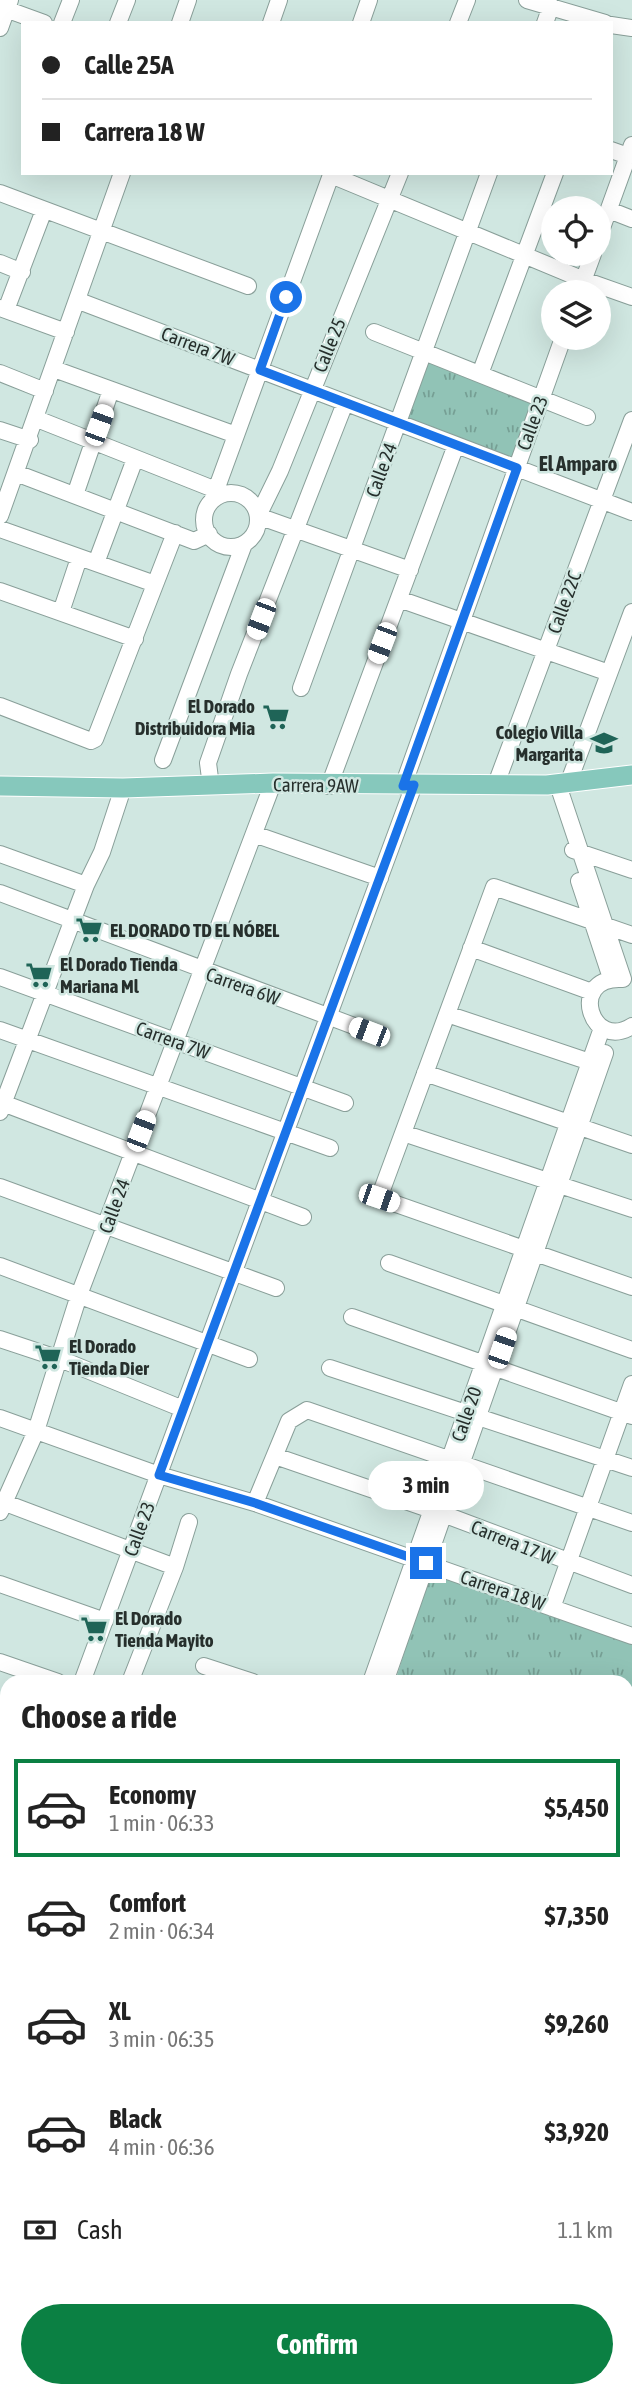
<!DOCTYPE html>
<meta charset="utf-8">
<style>
body{margin:0;font-family:"Asap Condensed",sans-serif;background:#f6f6f6;color:#222;height:100vh;display:flex;flex-direction:column;font-size:26px;white-space:nowrap}
*{box-sizing:border-box;margin:0}
p{font-size:23px;color:#767676}
.icon{flex:none;width:38px;height:38px;fill:none;stroke:currentColor;stroke-width:2;stroke-linecap:round;stroke-linejoin:round}
.map{position:relative;flex:1;overflow:hidden}
.details{position:absolute;left:0px;top:1675px;width:634px;height:723px;display:flex;flex-direction:column;background:#fff;border-radius:21px 21px 0 0;box-shadow:0 7px 28px #0002}
.details>*{flex:none}
.banner{position:absolute;left:21px;top:21px;width:592px;height:154px;border-radius:0px;box-shadow:0 7px 28px #0002;display:grid;align-content:center;height:154px;padding:0 21px;background:#fff}
.buttons{position:absolute;left:541px;top:196px;display:grid;gap:14px}
.buttons a{display:grid;place-items:center;width:70px;height:70px;border-radius:50%;background:#fff;box-shadow:0 7px 28px #0002;font-size:35px}
.end{position:absolute;width:32px;height:32px;margin:-16px;border:9px solid #1a73e8;background:#fff;box-shadow:0 0 0 4px #fff}
.from{border-radius:50%}
.bubble{position:absolute;height:49px;border-radius:24px;background:#fff;box-shadow:0 7px 28px #0002;font-size:23px;font-weight:700;line-height:49px;text-align:center}
.car{position:absolute;width:21px;height:42px;margin:-21px -10px;border-radius:9px;box-shadow:0 0 5px 2px #0007;background:linear-gradient(#fff 24%,#345 0 40%,#fff 0 76%,#345 0 86%,#fff 0)}
.banner b{display:flex;align-items:center;gap:24px;height:66px;font-size:26px}
.banner b+b{border-top:2px solid #e0e0e0}
.banner i{width:18px;height:18px;background:#222}
ul{padding:0;list-style:none}
li{display:flex;align-items:center;gap:21px;height:98px;margin:0 14px 10px;padding:0 7px;border:4px solid transparent;border-radius:0px}
li div{flex:1}
li b{display:block;font-size:26px}
li em{font-style:normal;font-weight:700}
li.current{border-color:#0b8043}
li>.icon{width:63px;height:63px;stroke-width:1.5}
h2{padding:0 21px;font-size:32px;line-height:84px}
.pay{display:flex;align-items:center;gap:18px;height:77px;padding:0 21px;font-size:26px}
.pay p{margin-inline-start:auto}
.cta{display:flex;gap:14px;margin-top:auto;padding:14px 21px}
.cta a{flex:1;height:80px;border-radius:42px;background:#0b8043;color:#fff;font-size:28px;font-weight:700;line-height:80px;text-align:center}
.map>svg:first-child{display:block}
.park{fill:url(#park-tufts)}
.lines{fill:none;stroke-linecap:round;stroke-linejoin:round}
.minor-casing{stroke:#899f99;stroke-width:18}
.major-casing{stroke:#fff;stroke-width:21}
.minor{stroke:#fff;stroke-width:16}
.major{stroke:#86c8bc;stroke-width:19}
.route{stroke:#1a73e8;stroke-width:9}
.labels{text-anchor:middle;stroke-width:5;stroke-linejoin:round;paint-order:stroke}
.street-label{font-size:19px;fill:#262f2c;stroke:#d0e7e1}
.poi-label{font-size:19px;font-weight:bold;fill:#262f2c;stroke:#d0e7e1;text-anchor:start}
.neighbourhood-label{font-size:21px;font-weight:bold;fill:#262f2c;stroke:#d0e7e1}
</style>
<div class="map">
<svg width="632" height="2397" viewBox="0 0 632 2397">
<defs>
<pattern id="park-tufts" width="24" height="20" patternUnits="userSpaceOnUse" patternTransform="scale(1.75)"><rect width="24" height="20" fill="#91c3b6"/><path d="M3 7l-1-3M5 7V3M7 7l1-3M15 17l-1-3M17 17v-4M19 17l1-3" fill="none" stroke="#769f94"/></pattern>
</defs>
<rect width="100%" height="100%" fill="#d0e7e1"/>
<path class="park" d="M426 359 533 400 513 458 404 417Z
M430 1570 632 1641V1741L627 1757 626 1682H395Z"/>
<g class="lines">
<g class="minor-casing">
<path id="minor" d="M527 0 605 23
M0 7 44 23
M62 23 71 0
M118 23 127 0
M180 23 188 0
M271 23 279 0
M361 23 369 0
M458 23 467 0
M545 23 551 6
M611 25 632 28
M0 28 10 0
M611 150 628 156
M400 173 280 471 258 516 410 570
M0 193 248 286
M609 210 632 219
M598 239 632 145
M0 263 22 272
M579 292 593 254
M79 301 632 512
M0 308 66 332
M6 310 44 210
M374 332 587 417
M54 369 236 435
M0 373 45 391
M480 374 555 173
M37 419 216 490
M0 430 30 440
M16 473 194 541 209 534
M204 520a27 27 0 1 1 54 0a27 27 0 1 1-54 0Z
M75 495 111 390
M212 501 331 175 584 280 632 297
M0 516 122 173
M0 529 155 584
M96 563 135 459
M0 591 135 639
M399 599 609 673
M61 612 79 558
M301 688 489 173
M0 706 91 741 95 739 175 533
M163 760 244 544
M496 784 632 420
M568 784 632 612
M558 785 623 979
M211 786 208 763 239 674 345 403
M329 786 456 445
M403 786 563 338
M254 834 380 878
M573 850 632 870
M0 854 86 885
M579 881 611 978
M0 893 370 1032
M632 935 494 887 379 1198 632 1287
M471 948 592 992
M0 977 345 1103
M620 979C568 978 591 1052 632 1026
M447 1014 590 1062
M0 1030 330 1148
M425 1073 632 1145
M0 1102 303 1217
M0 1112 86 885 102 852 123 788
M403 1133 632 1209
M0 1187 276 1288
M389 1263 632 1350
M0 1266 249 1359
M352 1317 632 1416
M0 1339 60 1359 183 1409
M330 1368 632 1468
M0 1418 159 1475 255 1503 632 1636
M275 1456 443 1514 632 1585
M0 1501 175 1567
M255 1503 289 1421 307 1410 632 1523
M0 1512 36 1431 79 1295 273 783
M0 1584 105 1621
M552 1608 632 1384
M0 1662 58 1682
M204 1666 253 1682
M82 1682 414 785
M130 1682 175 1567 189 1522
M371 1682 602 1028
M385 1682 605 1053
M0 1741 7 1744
M626 1776 632 1760
M626 1803 632 1805
M0 1823 7 1826
M626 1864 632 1866
M0 1903 7 1884
M626 1918 632 1920
M626 1978 632 1980
M0 2023 7 2004
M626 2037 632 2038
M626 2095 632 2097"/>
</g>
<g class="major-casing">
<path id="major" d="M0 786 123 788 273 783 547 785 632 775"/>
</g>
<use href="#minor" class="minor"/>
<use href="#major" class="major"/>
</g>
<g class="lines">
<path class="route" d="M286 297 260 370 517 468 403 786 414 785 159 1475 255 1503 426 1563"/>
</g>
<defs>
<g id="supermarket-bare" transform="scale(2.1)"><path d="M-6-5.5h2.5l.6 2H6L4.5 2H-2.5L-4.4-4H-6ZM-1.5 3.2a1.3 1.3 0 1 0 .1 0ZM3 3.2a1.3 1.3 0 1 0 .1 0Z" fill="#1f6457" stroke="#d0e7e1" stroke-width="2.5" paint-order="stroke"/></g>
<g id="school-bare" transform="scale(2.1)"><path d="M0-5L7-2L0 1L-7-2ZM-4 1L0 2.5L4 1V4Q0 6-4 4Z" fill="#1f6457" stroke="#d0e7e1" stroke-width="2.5" paint-order="stroke"/></g>
</defs>
<g fill-rule="evenodd">
<use href="#supermarket-bare" x="276" y="717"/>
<use href="#school-bare" x="604" y="743"/>
<use href="#supermarket-bare" x="89" y="930"/>
<use href="#supermarket-bare" x="39" y="975"/>
<use href="#supermarket-bare" x="48" y="1357"/>
<use href="#supermarket-bare" x="94" y="1629"/>
</g>
<g class="labels">
<g class="street-label">
<text transform="translate(329 345) rotate(-68)" y="7">Calle 25</text>
<text transform="translate(198 346) rotate(21)" y="7">Carrera 7W</text>
<text transform="translate(532 423) rotate(-70)" y="7">Calle 23</text>
<text transform="translate(381 470) rotate(-70)" y="7">Calle 24</text>
<text transform="translate(564 602) rotate(-70)" y="7">Calle 22C</text>
<text transform="translate(316 785) rotate(1)" y="7">Carrera 9AW</text>
<text transform="translate(243 986) rotate(20)" y="7">Carrera 6W</text>
<text transform="translate(173 1040) rotate(20)" y="7">Carrera 7W</text>
<text transform="translate(114 1206) rotate(-70)" y="7">Calle 24</text>
<text transform="translate(466 1414) rotate(-71)" y="7">Calle 20</text>
<text transform="translate(139 1529) rotate(-70)" y="7">Calle 23</text>
<text transform="translate(513 1542) rotate(22)" y="7">Carrera 17 W</text>
<text transform="translate(503 1590) rotate(19)" y="7">Carrera 18 W</text>
</g>
<g class="poi-label">
<text x="255" y="713" text-anchor="end">El Dorado<tspan x="255" dy="22">Distribuidora Mia</tspan></text>
<text x="583" y="739" text-anchor="end">Colegio Villa<tspan x="583" dy="22">Margarita</tspan></text>
<text x="110" y="937">EL DORADO TD EL NÓBEL</text>
<text x="60" y="971">El Dorado Tienda<tspan x="60" dy="22">Mariana Ml</tspan></text>
<text x="69" y="1353">El Dorado<tspan x="69" dy="22">Tienda Dier</tspan></text>
<text x="115" y="1625">El Dorado<tspan x="115" dy="22">Tienda Mayito</tspan></text>
</g>
<g class="neighbourhood-label">
<text x="578" y="471">El Amparo</text>
</g>
</g>
</svg>
<div class="buttons">
<a><svg class="icon" aria-label="locate" viewBox="0 0 24 24"><circle cx="12" cy="12" r="6"/><path d="M12 2v4M12 18v4M2 12h4M18 12h4"/></svg></a>
<a><svg class="icon" aria-label="layers" viewBox="0 0 24 24"><path d="M12 4l9 5-9 5-9-5zM3 14l9 5 9-5"/></svg></a>
</div>
<i class="end from" style="left:286px;top:297px"></i>
<i class="end" style="left:426px;top:1563px"></i>
<div class="bubble" style="left:368px;top:1461px;width:116px">3 min</div>
<i class="car" style="left:99px;top:425px;rotate:20deg"></i>
<i class="car" style="left:261px;top:619px;rotate:201deg"></i>
<i class="car" style="left:382px;top:643px;rotate:201deg"></i>
<i class="car" style="left:369px;top:1032px;rotate:291deg"></i>
<i class="car" style="left:141px;top:1131px;rotate:21deg"></i>
<i class="car" style="left:379px;top:1198px;rotate:109deg"></i>
<i class="car" style="left:502px;top:1348px;rotate:19deg"></i>
<div class="banner">
<b><i class="from"></i>Calle 25A</b>
<b><i></i>Carrera 18 W</b>
</div>
<section class="details">
<h2>Choose a ride</h2>
<ul>
<li class="current"><svg class="icon" aria-label="car" viewBox="0 0 24 24"><path d="M5 17H2v-5l4-1 3-4h7l3 4 3 1v5h-3M9 17h6M6 11h13"/><circle cx="7" cy="17" r="2"/><circle cx="17" cy="17" r="2"/></svg><div><b>Economy</b><p>1 min · 06:33</p></div><em>$5,450</em></li>
<li><svg class="icon" aria-label="car" viewBox="0 0 24 24"><path d="M5 17H2v-5l4-1 3-4h7l3 4 3 1v5h-3M9 17h6M6 11h13"/><circle cx="7" cy="17" r="2"/><circle cx="17" cy="17" r="2"/></svg><div><b>Comfort</b><p>2 min · 06:34</p></div><em>$7,350</em></li>
<li><svg class="icon" aria-label="car" viewBox="0 0 24 24"><path d="M5 17H2v-5l4-1 3-4h7l3 4 3 1v5h-3M9 17h6M6 11h13"/><circle cx="7" cy="17" r="2"/><circle cx="17" cy="17" r="2"/></svg><div><b>XL</b><p>3 min · 06:35</p></div><em>$9,260</em></li>
<li><svg class="icon" aria-label="car" viewBox="0 0 24 24"><path d="M5 17H2v-5l4-1 3-4h7l3 4 3 1v5h-3M9 17h6M6 11h13"/><circle cx="7" cy="17" r="2"/><circle cx="17" cy="17" r="2"/></svg><div><b>Black</b><p>4 min · 06:36</p></div><em>$3,920</em></li>
</ul>
<div class="pay"><svg class="icon" aria-label="cash" viewBox="0 0 24 24"><path d="M3 7h18v10H3z"/><circle cx="12" cy="12" r="2"/></svg>Cash<p>1.1 km</p></div>
<div class="cta"><a>Confirm</a></div>
</section>
</div>
